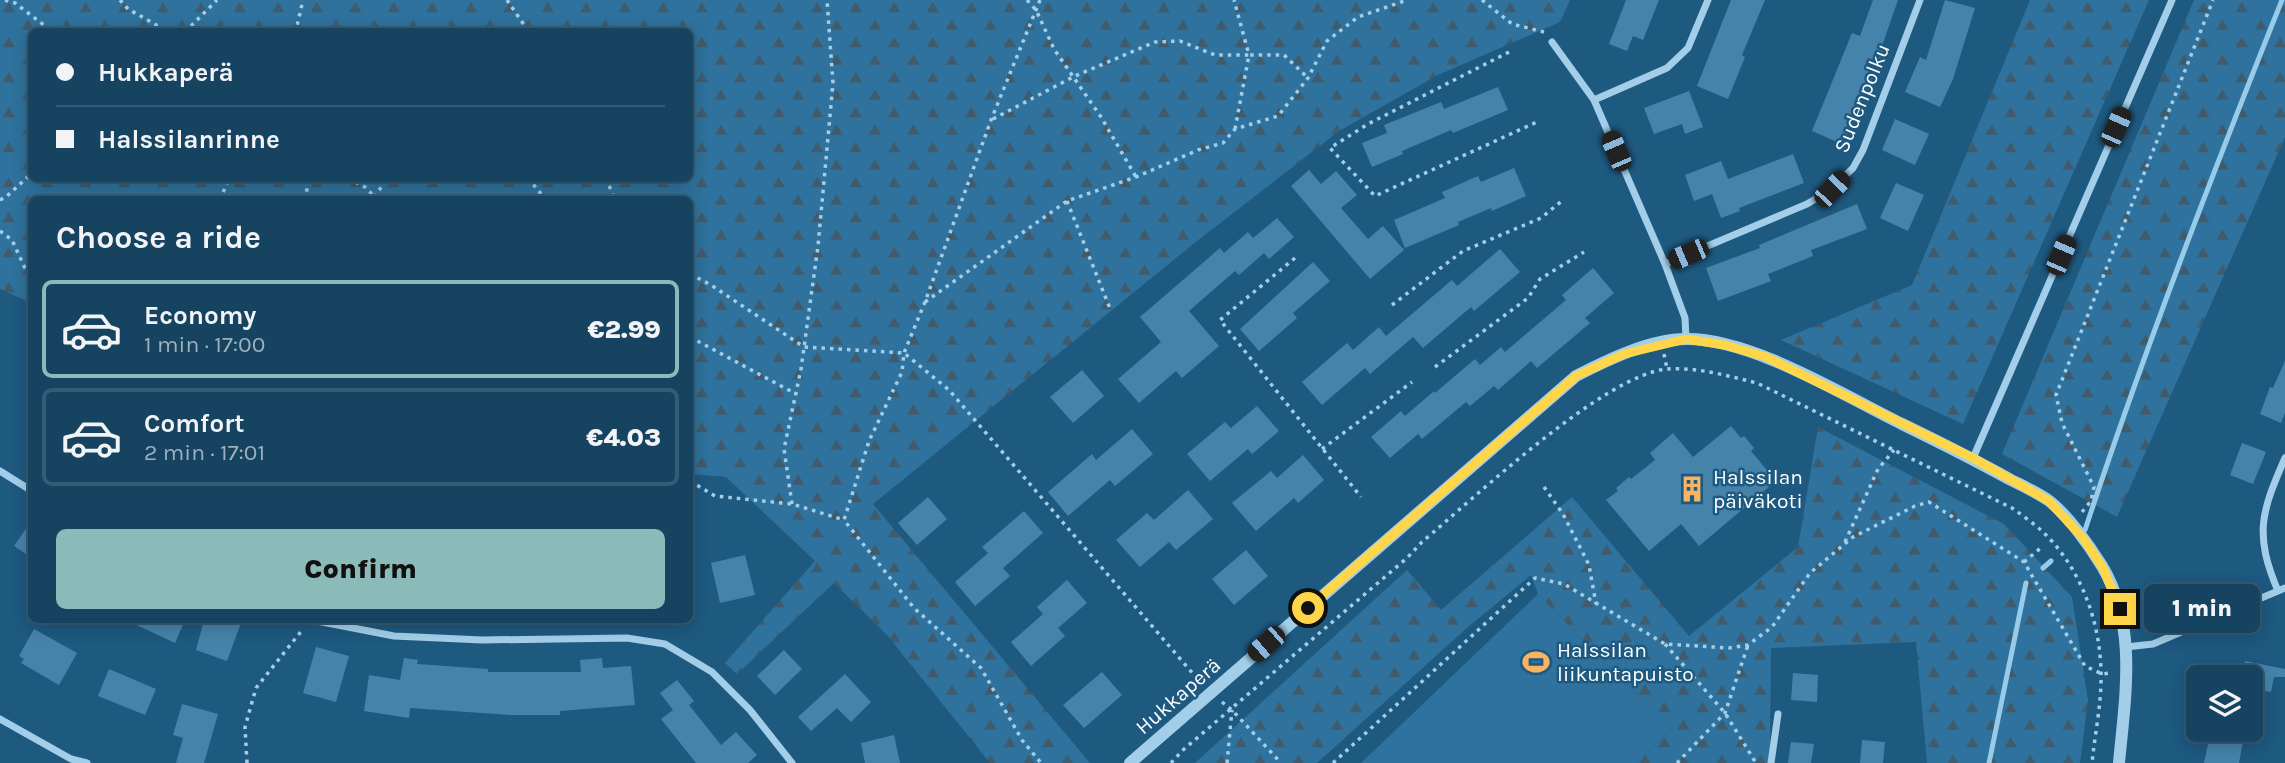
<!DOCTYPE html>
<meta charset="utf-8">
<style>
body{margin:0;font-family:Karla,sans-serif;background:#234e69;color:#f1f3f6;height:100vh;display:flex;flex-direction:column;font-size:26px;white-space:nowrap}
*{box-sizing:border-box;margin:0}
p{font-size:23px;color:#9eb0bd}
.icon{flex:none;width:38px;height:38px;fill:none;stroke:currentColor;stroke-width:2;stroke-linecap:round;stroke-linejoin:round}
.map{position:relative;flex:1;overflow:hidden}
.drawer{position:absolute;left:28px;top:196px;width:665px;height:427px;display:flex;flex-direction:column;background:#164360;border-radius:10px;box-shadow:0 4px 18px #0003,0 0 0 2px #355c75}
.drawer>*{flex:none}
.top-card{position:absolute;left:28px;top:28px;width:665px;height:154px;border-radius:10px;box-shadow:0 4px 18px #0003,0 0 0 2px #355c75;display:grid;align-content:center;height:154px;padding:0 28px;background:#164360}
.tools{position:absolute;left:2186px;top:665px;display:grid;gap:14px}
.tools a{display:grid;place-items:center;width:77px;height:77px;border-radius:10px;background:#164360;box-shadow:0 4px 18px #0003,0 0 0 2px #355c75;font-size:35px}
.end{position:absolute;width:32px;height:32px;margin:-16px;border:9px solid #ffd54a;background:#111;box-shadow:0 0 0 4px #111}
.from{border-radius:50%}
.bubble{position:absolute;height:49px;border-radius:10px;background:#164360;box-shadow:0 4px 18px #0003,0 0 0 2px #355c75;font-size:23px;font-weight:800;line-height:49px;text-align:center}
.car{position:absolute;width:21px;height:42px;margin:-21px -10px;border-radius:9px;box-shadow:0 0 5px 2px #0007;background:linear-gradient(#222 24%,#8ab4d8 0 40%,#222 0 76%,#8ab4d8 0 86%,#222 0)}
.top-card b{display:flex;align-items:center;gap:24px;height:66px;font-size:26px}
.top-card b+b{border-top:2px solid #355c75}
.top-card i{width:18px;height:18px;background:#f1f3f6}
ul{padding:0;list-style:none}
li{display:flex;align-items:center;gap:21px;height:98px;margin:0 14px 10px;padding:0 14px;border:4px solid #355c75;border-radius:10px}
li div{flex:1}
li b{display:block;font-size:26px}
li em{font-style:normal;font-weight:800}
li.selected{border-color:#8bbbb9}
li>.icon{width:63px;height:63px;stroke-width:1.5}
h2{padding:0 28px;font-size:32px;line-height:84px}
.button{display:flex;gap:14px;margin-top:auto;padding:14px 28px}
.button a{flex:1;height:80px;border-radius:10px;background:#8bbbb9;color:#111;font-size:28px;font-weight:800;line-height:80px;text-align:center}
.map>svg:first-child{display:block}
.grass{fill:#2e729d}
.forest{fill:url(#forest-firs);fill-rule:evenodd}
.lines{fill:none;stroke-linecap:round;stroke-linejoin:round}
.stream{stroke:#96cbea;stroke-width:5}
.building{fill:#4683aa}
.path{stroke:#a3cee9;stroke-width:3.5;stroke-dasharray:3.5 5;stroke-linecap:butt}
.minor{stroke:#a3cee9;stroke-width:7}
.tertiary{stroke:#a3cee9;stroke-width:12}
.route{stroke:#ffd54a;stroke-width:9}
.labels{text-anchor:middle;stroke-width:5;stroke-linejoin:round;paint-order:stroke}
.street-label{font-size:21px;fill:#fff;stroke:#1e5980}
.poi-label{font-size:21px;fill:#fff;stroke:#1e5980;text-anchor:start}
</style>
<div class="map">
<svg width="2285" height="763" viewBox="0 0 2285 763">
<defs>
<pattern id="forest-firs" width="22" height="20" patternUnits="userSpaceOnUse" patternTransform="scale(1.75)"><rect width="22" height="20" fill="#2e729d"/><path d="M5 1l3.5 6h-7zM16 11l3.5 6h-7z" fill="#405b6c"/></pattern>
</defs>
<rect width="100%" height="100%" fill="#1e5980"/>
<path class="grass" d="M1538 594 1671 730 1636 763H1361Z"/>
<path class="forest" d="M0 0H1570L1560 22 1438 75 1339 131 1197 241 873 504 1090 763H990L887 635 834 583 737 674 725 663 815 561 726 477 690 474V200H32L31 303 0 289ZM32 32H690V178H32Z
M2030 0H2149L1963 424 1781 340 1912 285Z
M2194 0H2285V137L2117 517 2002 454Z
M1818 427 2004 524 2072 597 2088 700 2080 763H1927L1916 642 1771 648 1770 746 1768 763H1636L1671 730 1538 594 1531 575 1468 627 1317 763H1195L1407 570 1441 610 1572 497 1689 636 1798 547Z"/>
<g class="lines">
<path class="stream" d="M2085 530C2144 351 2212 175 2282 0
M2043 568 2051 561
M1989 763 2026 583"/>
</g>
<path class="building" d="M1626 0H1659L1643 40 1633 36 1627 51 1609 44Z
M1731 0H1765L1742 55 1745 57 1728 99 1697 86Z
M1873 0H1898L1882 46 1886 47 1844 145 1812 131 1852 33 1860 36Z
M1945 0 1975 8 1953 79 1940 107 1905 92 1920 57 1926 60Z
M1498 87 1508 110 1453 133 1451 130 1402 151 1403 154 1372 167 1362 143 1387 133 1384 125 1441 102 1444 109Z
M1689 91 1703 127 1685 134 1682 124 1654 134 1644 108Z
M1895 119 1929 134 1915 165 1882 150Z
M1793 154 1804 183 1739 208 1740 211 1721 218 1712 194 1694 201 1685 175 1721 161 1728 179Z
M1514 168 1526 196 1492 211 1491 208 1458 222 1459 225 1405 248 1394 220 1445 198 1442 192 1478 176 1481 182Z
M1309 170 1321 184 1336 171 1357 195 1341 208 1368 239 1383 226 1404 250 1370 279 1291 186Z
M1896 183 1924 195 1908 231 1880 218Z
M1857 204 1867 229 1811 250 1813 256 1768 274 1771 281 1718 301 1706 268 1760 248 1759 245Z
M1277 218 1294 237 1269 259 1264 253 1239 275 1235 271 1189 311 1219 346 1182 378 1176 371 1139 403 1118 379 1161 342 1140 317 1220 248 1224 253 1248 232 1253 238Z
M1500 249 1520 272 1474 311 1471 307 1423 348 1413 337 1370 374 1365 368 1322 405 1302 382 1347 343 1353 350 1379 327 1386 336 1452 280 1457 286Z
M1313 262 1330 281 1293 313 1297 318 1259 351 1240 329Z
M1593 268 1614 293 1585 318 1590 323 1537 368 1531 361 1498 390 1494 386 1470 406 1466 402 1422 439 1418 434 1390 458 1371 437 1401 411 1405 416 1434 391 1435 393 1475 359 1480 365 1501 347 1505 352 1566 300 1562 295Z
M2285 361V413L2281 423 2260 414 2270 387 2273 388Z
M1082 370 1104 396 1073 423 1050 397Z
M1257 406 1279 431 1252 454 1248 449 1210 481 1187 454 1225 422 1231 428Z
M1731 426 1741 438 1744 436 1754 448 1751 451 1776 481 1699 546 1681 524 1649 551 1606 500 1618 491 1616 488 1629 477 1631 479 1655 460 1650 453 1673 433 1693 457Z
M1132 429 1153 454 1115 486 1110 480 1068 516 1048 492 1092 454 1096 460Z
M2242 443 2266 452 2253 484 2230 475Z
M1303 455 1324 480 1298 503 1294 498 1256 531 1232 503 1271 471 1277 478Z
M1188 490 1213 519 1176 550 1169 542 1140 567 1116 540 1147 513 1154 520Z
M928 497 947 519 917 545 898 523Z
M1024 511 1043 533 1003 568 1010 576 975 606 955 582 988 553 982 547Z
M32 520V558L14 546Z
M1246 550 1268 576 1234 605 1212 579Z
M745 555 755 595 720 603 711 563Z
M1067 580 1087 603 1058 628 1065 636 1031 666 1011 642 1043 614 1037 607Z
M126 620H185L175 643Z
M204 620H242L227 661 196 650Z
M34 629 77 653 59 685 21 663 24 659 19 656Z
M316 647 349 656 336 702 303 693Z
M784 650 802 669 775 695 757 676Z
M404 658 418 660 417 664 488 669V672H581L580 660 602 658 603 668 631 666 635 705 560 711V715H510L410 708 409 718 364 711 369 675 400 680Z
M2245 661 2285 669V677H2274L2271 692 2250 688V677H2242Z
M109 669 156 689 145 715 98 696Z
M1102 672 1122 695 1084 728 1063 705Z
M1793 673 1818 675 1817 702 1791 700Z
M845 674 871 702 851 722 837 708 811 731 798 717Z
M677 680 694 701 689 705 721 745 736 732 757 755 748 763H696L661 719 673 710 660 693Z
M182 704 218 714 204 763H176L183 738 173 735Z
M2211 730H2245L2239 763H2204Z
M894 735 900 763H865L861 743Z
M1862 740 1885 742 1883 763H1860Z
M1791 742 1814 744 1811 763H1788Z"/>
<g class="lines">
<path class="path" d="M5 0 15 3 53 32
M120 0 128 9 169 32
M507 0 529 32
M1027 0 1036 10 1054 49 1101 117 1136 177
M1040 0 991 120 925 302 904 353 902 372 869 441 844 520 914 608 981 668 1022 740 1041 763
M1482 0 1512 24 1544 32
M185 32 217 0
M293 32 297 26 303 0
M1509 52 1368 124 1330 148 1375 196 1539 121
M993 119 1075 76 1155 42 1180 41 1215 55H1249L1234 0
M1235 129 1249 55H1284L1308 78
M348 178 365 187 378 200
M528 178 546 200
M606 178 615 200
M374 197 388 178
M0 200 6 197 32 173
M220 200 229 178
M305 200 309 178
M1067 201 1111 311
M0 231 12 240 25 268 32 272
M1295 258 1220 320 1361 497
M690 274 711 285 804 347 904 353 949 390 1201 683
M925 302 1067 201 1136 177 1198 150 1223 143 1235 129 1278 116 1308 78 1327 41 1358 17 1407 0
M1392 305 1463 251 1541 218 1563 200
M690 337 796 394
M1664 354 1667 369
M1435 367 1528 298 1540 279 1584 252
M1322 449 1412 382
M690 481 715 496 792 504 844 520
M1544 487 1563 514 1589 565 1596 604
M792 504 784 449 801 369 818 246 833 83 827 0
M2082 512 2091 501 2094 487 2062 423 2056 395 2213 0
M1845 542 1878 469 1894 450
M2024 562 2043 546
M1665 644 1725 713 1756 763
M1222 702 1232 710 1281 763
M247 763 245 727 256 688 303 629
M1171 763 1183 750 1407 558 1422 542C1473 499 1606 373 1668 369 1698 367 1728 376 1757 383L2012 508C2022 515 2033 523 2042 531 2080 567 2100 620 2101 672 2102 701 2095 733 2092 763
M1227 763 1232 710
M1333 763 1535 578 1564 584 1665 644 1729 648 1748 645 1772 627 1810 573 1853 537 1915 506 1929 502 2024 562 2085 666 2102 674 2111 673
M1677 763 1725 713 1748 645"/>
<path class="minor" d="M1552 42 1594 100 1665 264 1685 318 1686 339
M1594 100 1667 68 1688 48 1708 0
M1665 264 1807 204 1832 189 1853 168 1863 150 1920 0
M1973 458 2172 0
M0 471 32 491
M2278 591C2254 534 2261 513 2285 458
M312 620 394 636 482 640 627 638 665 644 712 672 750 710 792 763
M2126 647 2153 644 2285 588
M0 719 71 759 87 763
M1771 763 1778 714"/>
<path class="tertiary" d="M1130 763 1576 376C1607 360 1650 339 1686 339 1751 338 1843 395 1902 424 1939 442 1975 460 2011 480 2023 486 2036 492 2048 500 2067 514 2089 545 2102 566 2138 626 2125 697 2119 763"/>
</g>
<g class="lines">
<path class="route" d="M1308 608 1576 376 1624 354 1686 339 1725 345 1766 357 1973 458 2049 501 2083 538 2103 568 2120 609"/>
</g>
<defs>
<g id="building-bare" transform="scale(2.1)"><path d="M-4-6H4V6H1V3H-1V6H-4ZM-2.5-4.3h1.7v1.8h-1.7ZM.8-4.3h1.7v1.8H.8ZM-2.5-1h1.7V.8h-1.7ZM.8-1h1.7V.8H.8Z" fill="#f8b462" stroke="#1e5980" stroke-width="2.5" paint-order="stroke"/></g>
<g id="stadium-bare" transform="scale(2.1)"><path d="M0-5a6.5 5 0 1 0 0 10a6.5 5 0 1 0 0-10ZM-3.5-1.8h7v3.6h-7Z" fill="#f8b462" stroke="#1e5980" stroke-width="2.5" paint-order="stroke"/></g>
</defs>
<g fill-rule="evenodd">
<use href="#building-bare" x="1692" y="489"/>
<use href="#stadium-bare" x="1536" y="662"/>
</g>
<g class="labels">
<g class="street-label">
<text transform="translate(1862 98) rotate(-68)" y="7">Sudenpolku</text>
<text transform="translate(1178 696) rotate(-41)" y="7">Hukkaperä</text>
</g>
<g class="poi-label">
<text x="1713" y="484">Halssilan<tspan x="1713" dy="24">päiväkoti</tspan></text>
<text x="1557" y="657">Halssilan<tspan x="1557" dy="24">liikuntapuisto</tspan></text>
</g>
</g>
</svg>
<div class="tools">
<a><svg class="icon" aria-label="layers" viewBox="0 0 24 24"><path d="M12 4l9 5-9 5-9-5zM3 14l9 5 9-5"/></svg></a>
</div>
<i class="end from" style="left:1308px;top:608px"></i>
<i class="end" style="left:2120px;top:609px"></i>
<div class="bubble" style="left:2144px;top:584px;width:116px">1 min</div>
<i class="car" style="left:2116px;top:127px;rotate:24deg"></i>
<i class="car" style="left:1616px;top:151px;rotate:337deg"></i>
<i class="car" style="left:1832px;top:189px;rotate:44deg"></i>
<i class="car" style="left:1688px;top:254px;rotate:247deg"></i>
<i class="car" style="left:2061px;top:255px;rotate:23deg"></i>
<i class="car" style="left:1266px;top:644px;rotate:229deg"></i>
<div class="top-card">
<b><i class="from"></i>Hukkaperä</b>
<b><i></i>Halssilanrinne</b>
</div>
<section class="drawer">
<h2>Choose a ride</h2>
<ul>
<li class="selected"><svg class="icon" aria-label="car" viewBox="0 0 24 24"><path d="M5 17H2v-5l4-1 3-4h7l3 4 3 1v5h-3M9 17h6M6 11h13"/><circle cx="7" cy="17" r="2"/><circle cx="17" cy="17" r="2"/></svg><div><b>Economy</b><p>1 min · 17:00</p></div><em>€2.99</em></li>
<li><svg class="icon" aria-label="car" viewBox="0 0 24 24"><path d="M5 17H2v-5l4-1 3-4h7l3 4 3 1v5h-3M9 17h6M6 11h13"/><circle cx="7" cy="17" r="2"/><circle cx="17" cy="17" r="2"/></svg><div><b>Comfort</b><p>2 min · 17:01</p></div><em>€4.03</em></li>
</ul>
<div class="button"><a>Confirm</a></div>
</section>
</div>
